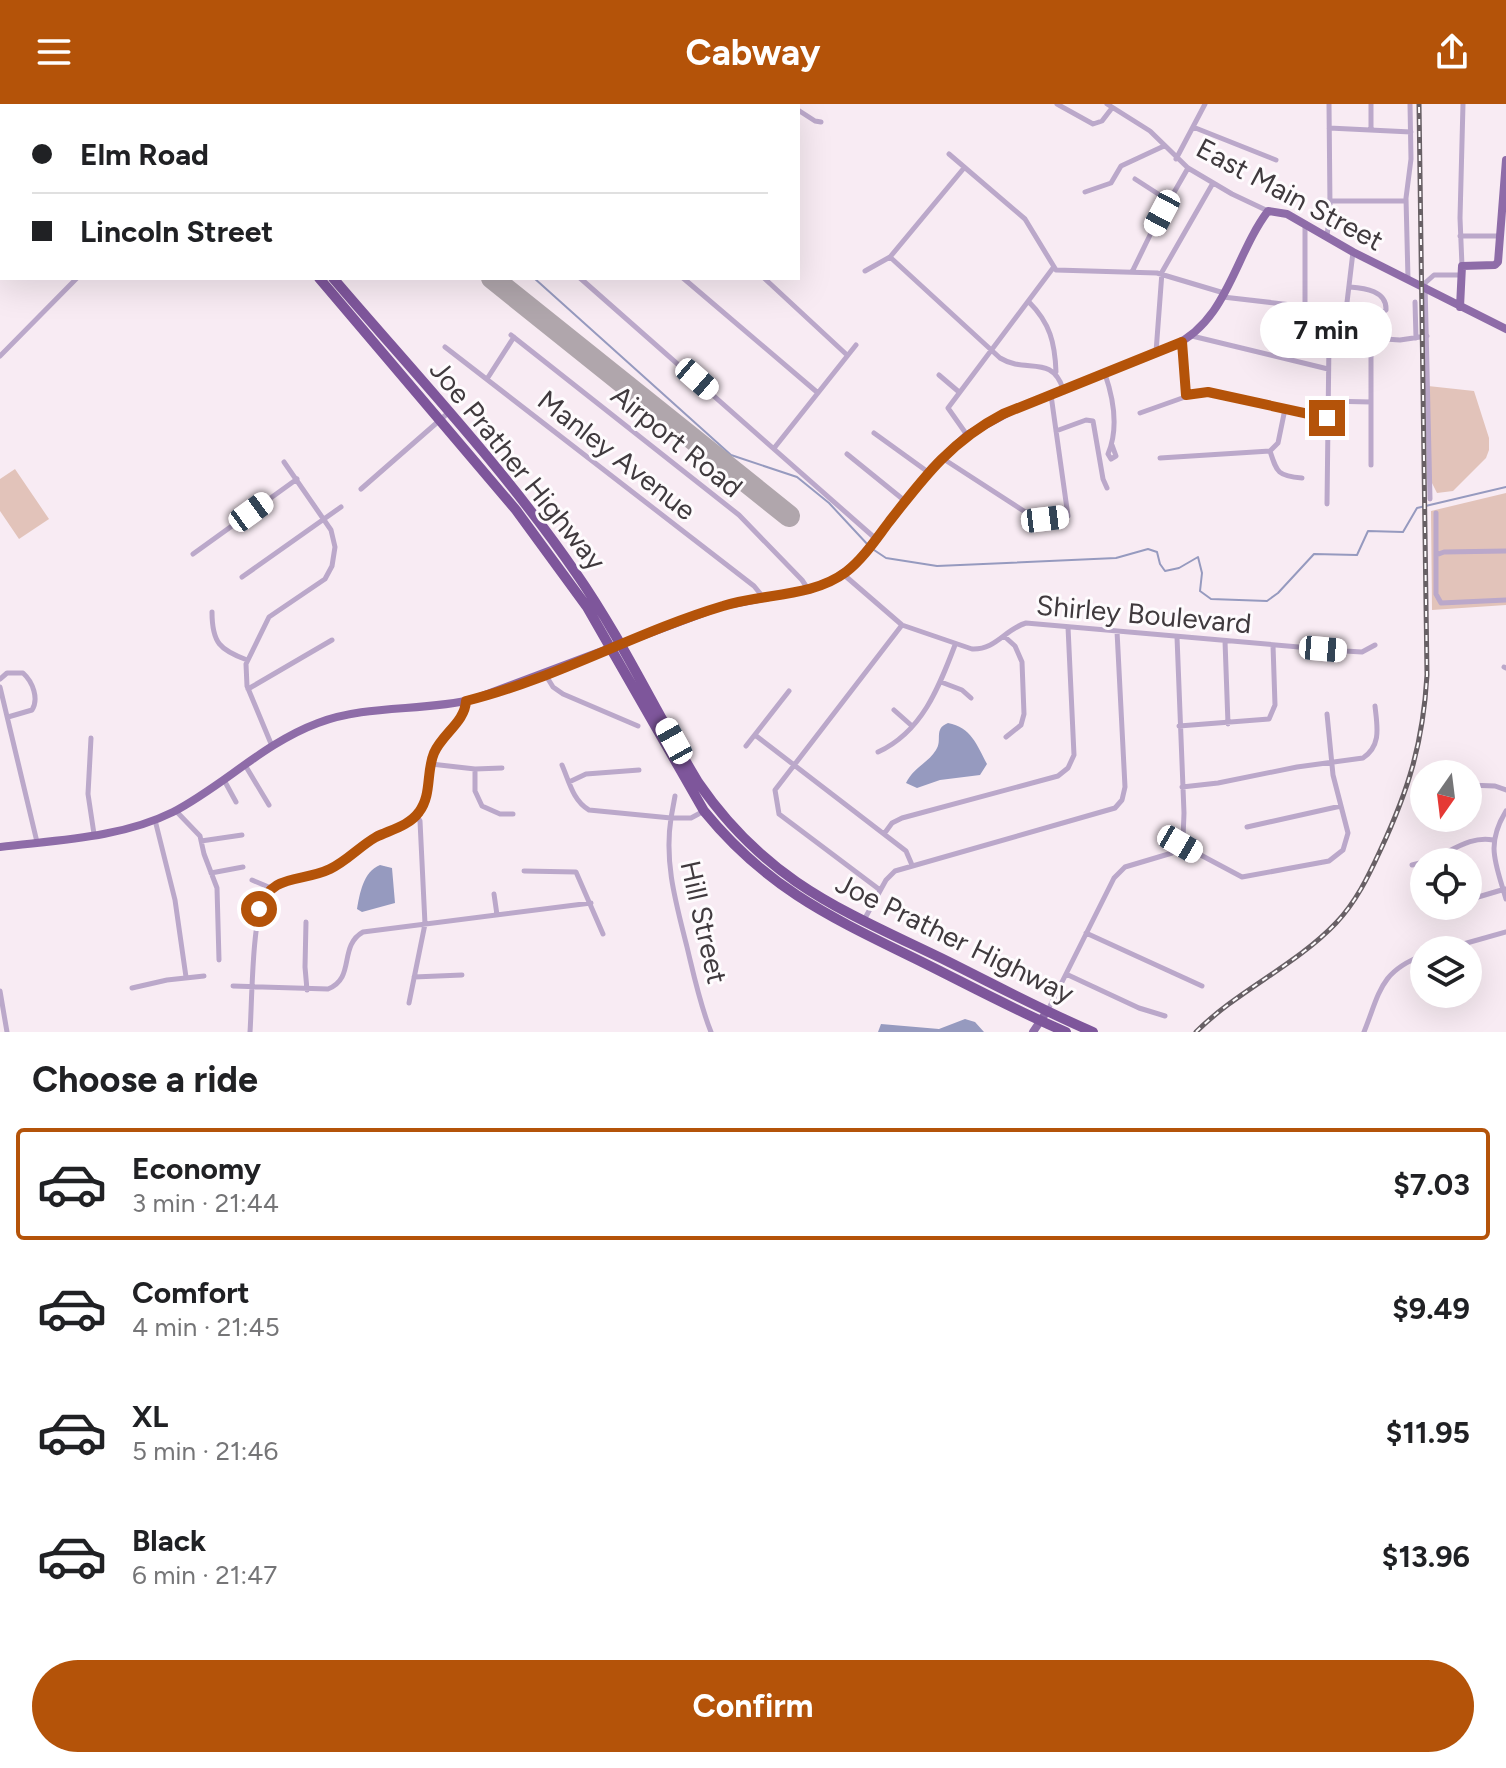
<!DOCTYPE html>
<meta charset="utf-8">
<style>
body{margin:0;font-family:Figtree,sans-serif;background:#f6f6f6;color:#202124;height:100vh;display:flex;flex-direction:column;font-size:30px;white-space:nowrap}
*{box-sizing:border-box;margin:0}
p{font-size:26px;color:#757577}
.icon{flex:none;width:44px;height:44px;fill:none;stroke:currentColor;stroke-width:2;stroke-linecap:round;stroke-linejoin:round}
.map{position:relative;height:928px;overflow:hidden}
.sheet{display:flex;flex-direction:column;background:#fff;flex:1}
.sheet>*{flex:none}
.guide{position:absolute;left:0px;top:0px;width:800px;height:176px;box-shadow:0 8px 32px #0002;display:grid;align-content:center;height:176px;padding:0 32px;background:#fff}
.needle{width:52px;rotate:194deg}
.buttons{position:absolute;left:1410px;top:656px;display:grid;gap:16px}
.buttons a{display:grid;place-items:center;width:72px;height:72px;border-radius:50%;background:#fff;box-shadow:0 8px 32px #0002;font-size:40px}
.end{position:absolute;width:36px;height:36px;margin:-18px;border:10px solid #b45309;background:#fff;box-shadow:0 0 0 4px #fff}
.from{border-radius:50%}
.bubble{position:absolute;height:56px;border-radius:28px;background:#fff;box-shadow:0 8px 32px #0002;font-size:26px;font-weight:700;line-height:56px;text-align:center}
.car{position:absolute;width:24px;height:48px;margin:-24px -12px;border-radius:10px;box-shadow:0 0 6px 2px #0007;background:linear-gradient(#fff 24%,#345 0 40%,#fff 0 76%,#345 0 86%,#fff 0)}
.guide b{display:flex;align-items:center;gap:28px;height:76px;font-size:30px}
.guide b+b{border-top:2px solid #e0e0e0}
.guide i{width:20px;height:20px;background:#202124}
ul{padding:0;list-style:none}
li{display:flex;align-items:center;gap:24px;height:112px;margin:0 16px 12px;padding:0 16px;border:4px solid transparent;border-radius:8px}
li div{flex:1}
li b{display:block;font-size:30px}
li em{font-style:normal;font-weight:700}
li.current{border-color:#b45309}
li>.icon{width:72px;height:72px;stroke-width:1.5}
h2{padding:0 32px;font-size:36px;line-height:96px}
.primary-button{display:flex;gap:16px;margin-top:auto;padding:16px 32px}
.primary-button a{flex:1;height:92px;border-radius:48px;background:#b45309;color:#fff;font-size:32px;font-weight:700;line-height:92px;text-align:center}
header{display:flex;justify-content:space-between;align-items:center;height:104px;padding:0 32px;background:#b45309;color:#fff;font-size:36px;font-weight:700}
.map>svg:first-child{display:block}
.green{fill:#e2c3ba}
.water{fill:#969abf}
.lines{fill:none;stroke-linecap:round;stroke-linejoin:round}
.stream{stroke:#969abf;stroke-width:2}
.runway{stroke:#b0a6ac;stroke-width:22}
.minor{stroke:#bba8ca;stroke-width:5}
.major{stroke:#8e6ca8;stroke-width:8}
.highway{stroke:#7e569b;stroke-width:10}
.rail-casing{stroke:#686065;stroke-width:5}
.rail{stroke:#fefbfd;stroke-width:2;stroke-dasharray:6;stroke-linecap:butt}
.route{stroke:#b45309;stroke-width:10}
.labels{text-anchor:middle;stroke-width:6;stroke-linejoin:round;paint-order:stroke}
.street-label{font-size:28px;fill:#403a3e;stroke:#fefbfd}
</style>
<header><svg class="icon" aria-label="menu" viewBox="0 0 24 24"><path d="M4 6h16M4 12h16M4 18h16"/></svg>Cabway<svg class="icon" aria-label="share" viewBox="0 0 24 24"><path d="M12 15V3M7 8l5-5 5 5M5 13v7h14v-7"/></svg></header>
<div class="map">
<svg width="1506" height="928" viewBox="0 0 1506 928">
<rect width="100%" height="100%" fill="#f8ebf3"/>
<path class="green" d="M1428 282 1474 287 1489 334V346L1486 354 1453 387 1437 389 1430 375Z
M15 365 49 415 19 435 0 407V375Z
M1506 389V501L1432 506 1431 407Z"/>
<path class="water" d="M948 619C971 623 977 641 987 660L980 671 940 676 917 684 906 679C913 664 929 658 936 646 943 636 933 625 948 619Z
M380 761 392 764 395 799 362 808 357 805C360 789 363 768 380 761Z
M965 915 975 918 984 928H878L881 920 939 925Z"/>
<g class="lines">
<path class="stream" d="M294 0 295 2
M534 174 731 351 797 373 829 399 869 442
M874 446 886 454 937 462 1116 454 1148 445 1157 448 1160 460 1165 467 1179 464 1198 453 1202 469 1200 487 1211 495 1267 497 1278 489 1314 450 1357 451 1368 427 1403 428 1417 404 1506 383"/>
<path class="runway" d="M492 174 789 412"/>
<path class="minor" d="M80 0 82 2
M415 0 417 2
M1057 0 1093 20 1102 17 1112 4
M1107 0 1150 27 1188 64 1232 90 1268 107
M1371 0V26
M783 2 787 0
M798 6 815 17 821 18
M1193 23 1276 56
M1329 24 1411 28
M949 50 1025 115 1056 166 1157 169 1224 189
M1176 55 1205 0
M1135 75 1169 97
M1085 88 1111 79 1121 62 1164 42
M1329 97H1406
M1460 132H1499
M1327 133 1330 102 1329 0
M890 153 1000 254C1026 270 1052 250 1063 285
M1462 162 1460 114 1463 0
M865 167 890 153 964 64
M1132 168 1153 125 1188 64
M580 174 876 435
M683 174 818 289
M764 174 847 251
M1408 175 1406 94 1411 55 1410 0
M1223 193 1371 210H1380L1386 206C1387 187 1365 184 1350 183
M1029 198C1050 219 1055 239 1056 268
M1415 198 1416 234
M1305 203V121
M1371 210V361
M511 231 739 411 802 476 808 485
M1192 232 1328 265
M1343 232 1353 148
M1182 238 1186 291
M445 243 754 482 763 493
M1156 248 1162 168 1213 79
M0 252 77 174
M1105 270C1114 296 1119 324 1108 350L1111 355 1116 352 1112 341
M939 271 959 288
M487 275 514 233
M1326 297 1371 298
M1140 309 1202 287 1327 314
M1056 327 1086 316 1093 317 1103 375 1107 384
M874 329 928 368
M967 331 948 304 1053 164
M775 343 856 241
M1270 347C1277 369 1278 372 1302 374
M847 350 905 397
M942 354 1033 413 1045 415 1068 412 1051 291
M1160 354 1270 347 1278 339 1285 305
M361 385 448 309
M1430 395 1425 179 1434 171H1461
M1327 400 1329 237 1340 232 1400 236 1427 232
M1436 409V490L1441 499 1506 496
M193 450 297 375
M1436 451 1444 448 1506 447
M843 470 902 521 972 545C996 546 1005 525 1026 519L1345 547 1362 548 1375 541
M242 473 341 403
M212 508C212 539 220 546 247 556
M1004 532 1015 542 1022 558 1024 610 1021 621 1006 633
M1225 537 1228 620
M1504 563 1506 564
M545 570 553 583 563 590 638 622
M0 575 7 569H23C33 578 39 595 32 606L8 613
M941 578 962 586 971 594
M0 583 37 738
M248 585 332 536
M894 606 912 622
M1179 622 1269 615 1275 601 1273 541
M755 631 906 747 912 761
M91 634 88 690 94 730
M272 642 247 582 246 560 269 513 325 475 332 462 335 443 331 426 284 358
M746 642 789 587
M878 648C922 628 939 583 955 541
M431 660 475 665 502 664
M245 661 269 701
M562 661C569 677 573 697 589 706L671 714 675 692
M475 665V687L482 702 500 710H513
M224 676 236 698
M569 678 586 670 639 666
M1468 681 1495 682 1506 686
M1182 683 1218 679 1297 663 1363 654C1382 641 1377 622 1375 602
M176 707 200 732 204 750 217 784 219 856
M704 707 691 714H671C664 759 676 799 687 843 694 872 700 901 711 928
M1506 707C1485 741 1496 760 1506 795
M155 716 175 796 186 873
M1247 723 1341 702
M884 730 892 719 902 714 1058 672 1068 664 1074 651 1068 523
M201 737 242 731
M1180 740 1242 773 1329 757 1343 746 1348 729 1333 671 1327 610
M1424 758C1448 751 1468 731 1493 736
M1412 761 1424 758
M524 767 576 768 603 830
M211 769 243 763
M252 776 271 784
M880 786 779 710 775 686 902 521
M494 790 497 811
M1468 796 1505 785
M864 816 886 776 895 767 1115 704 1122 696 1125 683 1117 527
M306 818 305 863 307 886
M1086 829 1202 882
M1442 846 1506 828
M1066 870 1139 904 1165 912
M414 873 462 871
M233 882 328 885C356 874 338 842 363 828L591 799
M132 884 167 876 204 872
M0 887 7 928
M409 899 425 820 420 717 416 711
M1048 906 1114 774 1125 763 1172 749 1183 735 1184 709 1177 533
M250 928C252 900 252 815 264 795 277 771 306 776 328 766 343 759 355 747 368 738 385 727 408 724 420 706 432 689 426 666 434 648 442 630 465 617 466 597
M1364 928C1380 888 1380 867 1424 851"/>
<path class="major" d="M1460 203 1462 162 1495 161 1498 158 1506 56
M0 743C57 736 121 734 173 708 223 682 264 639 318 619 368 600 423 608 474 595L722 502 811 485 835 475 857 459 932 364 967 331 1015 305 1173 242C1228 216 1234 152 1268 107L1287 110 1353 148 1506 225
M1033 928 1047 907"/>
<path class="highway" d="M171 0 172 2
M185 0 186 2
M319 174 516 406 587 503 704 707C770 788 837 816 928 861 974 884 1019 908 1066 928
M333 174C415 270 504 364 576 469 622 535 656 609 698 678 767 779 844 807 949 858 997 882 1044 907 1093 928"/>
<g class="rail-casing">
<path id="rail" d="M1196 928C1238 886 1295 862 1336 819 1356 798 1368 773 1380 747 1409 685 1423 639 1427 571L1419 0"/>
</g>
<use href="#rail" class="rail"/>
</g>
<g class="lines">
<path class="route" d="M259 805C272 768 301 779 330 765 347 757 360 742 376 733 390 726 409 722 419 708 432 691 426 668 434 649 442 630 465 618 466 597 555 575 636 528 723 502 763 489 811 494 846 468 863 455 876 435 889 418 924 373 951 337 1003 310L1182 238 1186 291 1208 288 1327 314"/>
</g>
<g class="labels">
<g class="street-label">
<text transform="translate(1290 90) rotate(28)" y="10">East Main Street</text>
<text transform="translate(677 337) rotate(39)" y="10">Airport Road</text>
<text transform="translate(617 351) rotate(38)" y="10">Manley Avenue</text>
<text transform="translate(518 361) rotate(51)" y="10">Joe Prather Highway</text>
<text transform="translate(1144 510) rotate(5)" y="10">Shirley Boulevard</text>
<text transform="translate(704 818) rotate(77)" y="10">Hill Street</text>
<text transform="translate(955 834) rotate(26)" y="10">Joe Prather Highway</text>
</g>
</g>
</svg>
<div class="buttons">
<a><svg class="needle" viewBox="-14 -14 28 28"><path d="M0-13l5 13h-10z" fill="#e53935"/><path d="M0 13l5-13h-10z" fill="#757577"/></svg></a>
<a><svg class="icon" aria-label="locate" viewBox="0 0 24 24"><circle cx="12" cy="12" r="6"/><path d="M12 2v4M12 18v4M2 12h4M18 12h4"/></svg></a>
<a><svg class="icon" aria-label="layers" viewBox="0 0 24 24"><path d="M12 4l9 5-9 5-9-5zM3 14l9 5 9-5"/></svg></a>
</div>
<i class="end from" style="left:259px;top:805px"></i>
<i class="end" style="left:1327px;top:314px"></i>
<div class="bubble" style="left:1260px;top:198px;width:132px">7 min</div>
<i class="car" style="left:1162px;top:109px;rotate:208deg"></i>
<i class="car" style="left:697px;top:275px;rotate:131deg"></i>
<i class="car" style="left:251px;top:408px;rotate:54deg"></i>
<i class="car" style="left:1045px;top:415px;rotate:83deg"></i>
<i class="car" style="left:1323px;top:545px;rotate:95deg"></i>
<i class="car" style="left:674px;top:637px;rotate:331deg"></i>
<i class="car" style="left:1180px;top:740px;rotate:120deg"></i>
<div class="guide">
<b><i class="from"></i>Elm Road</b>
<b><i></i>Lincoln Street</b>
</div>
</div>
<section class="sheet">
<h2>Choose a ride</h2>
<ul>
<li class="current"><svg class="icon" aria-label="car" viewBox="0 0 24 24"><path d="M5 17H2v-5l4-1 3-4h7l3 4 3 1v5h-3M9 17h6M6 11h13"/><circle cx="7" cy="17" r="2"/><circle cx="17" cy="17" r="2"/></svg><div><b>Economy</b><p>3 min · 21:44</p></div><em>$7.03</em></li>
<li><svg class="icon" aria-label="car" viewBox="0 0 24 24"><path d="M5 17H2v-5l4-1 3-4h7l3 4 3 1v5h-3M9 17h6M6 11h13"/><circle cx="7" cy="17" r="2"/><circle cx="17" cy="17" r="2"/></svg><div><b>Comfort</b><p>4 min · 21:45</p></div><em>$9.49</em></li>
<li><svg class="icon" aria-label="car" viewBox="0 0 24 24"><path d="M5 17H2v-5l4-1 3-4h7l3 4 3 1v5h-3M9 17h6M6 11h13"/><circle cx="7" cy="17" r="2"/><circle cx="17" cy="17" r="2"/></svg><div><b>XL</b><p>5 min · 21:46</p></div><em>$11.95</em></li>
<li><svg class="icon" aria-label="car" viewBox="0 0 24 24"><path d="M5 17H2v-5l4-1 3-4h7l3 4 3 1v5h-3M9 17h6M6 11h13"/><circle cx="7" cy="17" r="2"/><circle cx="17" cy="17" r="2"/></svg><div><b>Black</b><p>6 min · 21:47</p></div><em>$13.96</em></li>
</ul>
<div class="primary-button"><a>Confirm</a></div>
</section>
